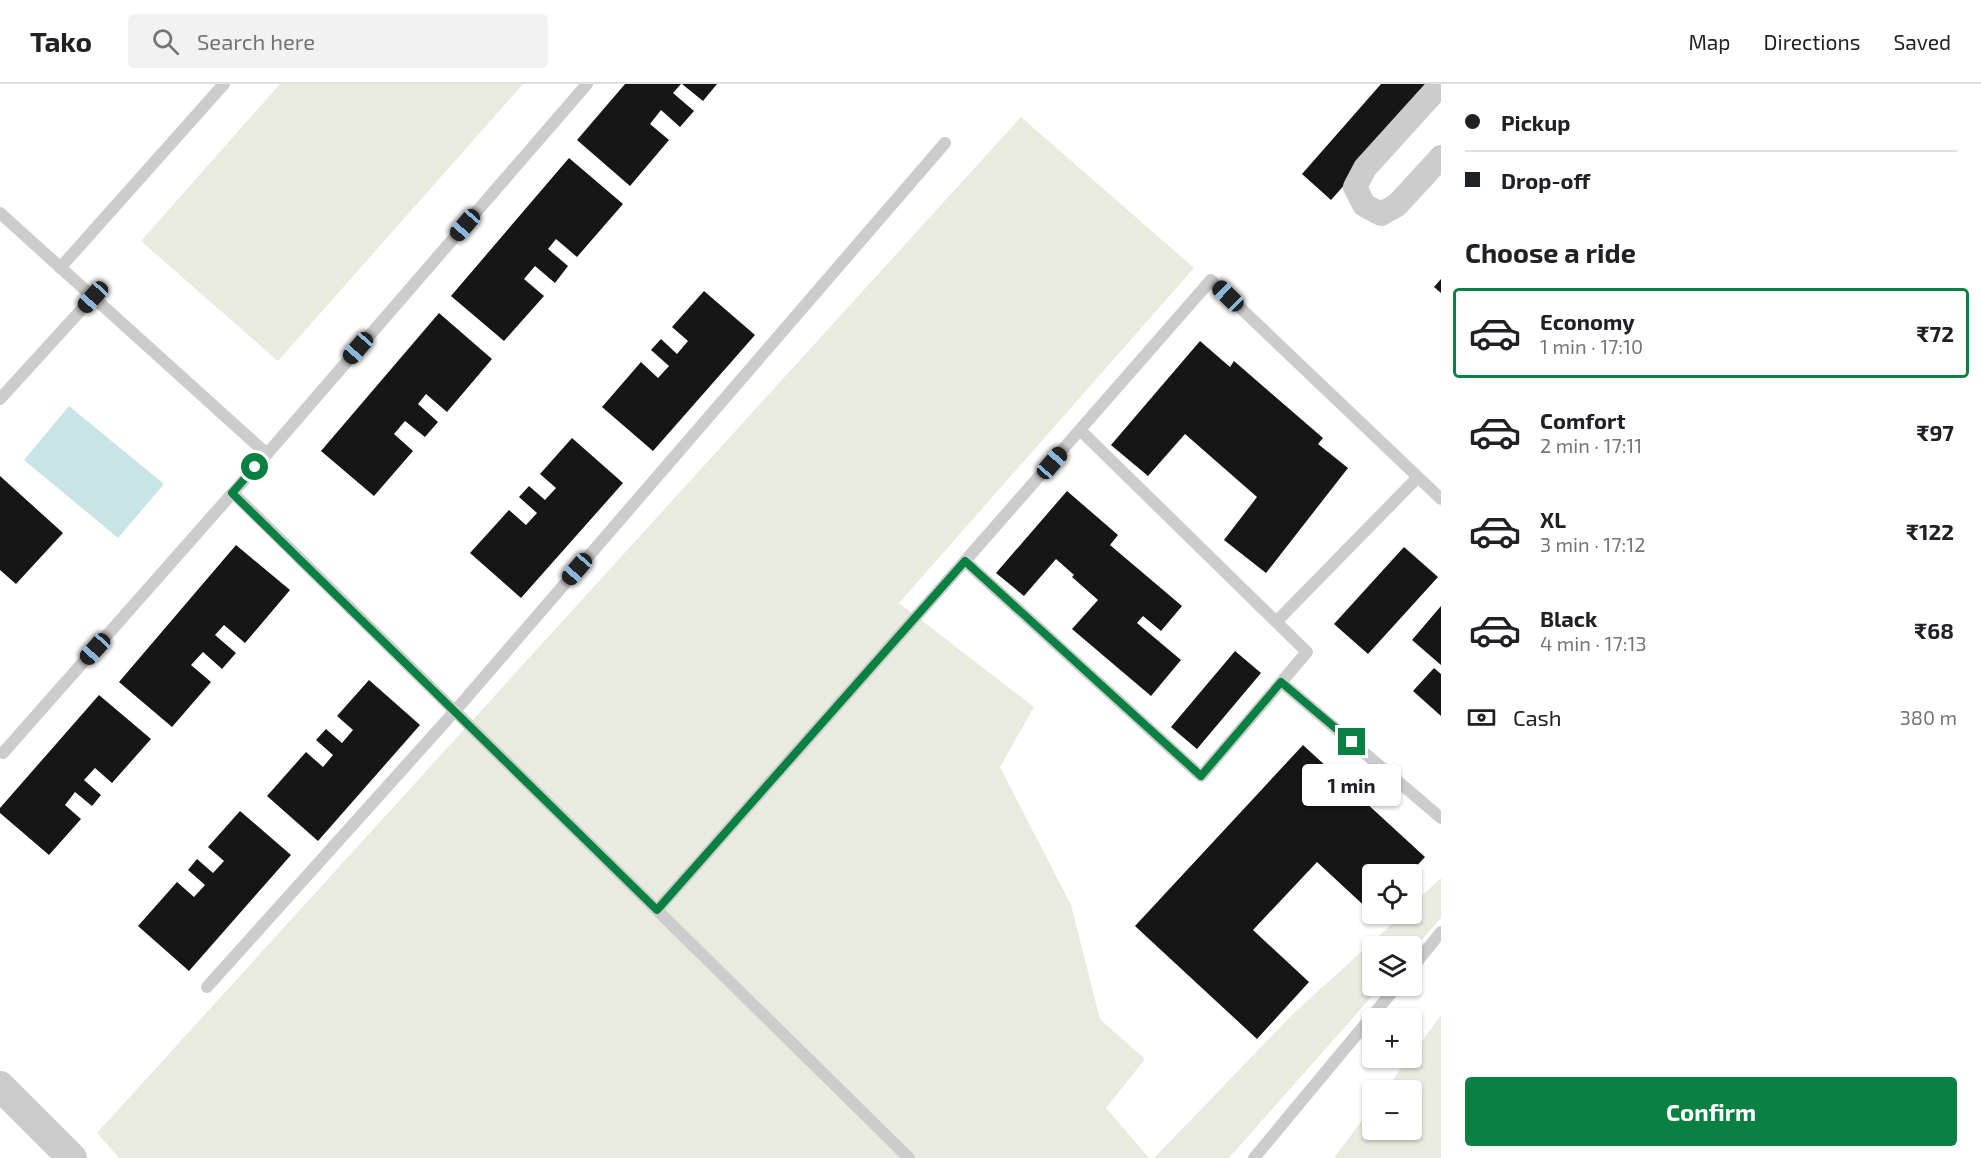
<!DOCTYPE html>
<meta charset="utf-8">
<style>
body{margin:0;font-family:"Exo 2",sans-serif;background:#f2f2f2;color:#202124;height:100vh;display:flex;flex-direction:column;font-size:22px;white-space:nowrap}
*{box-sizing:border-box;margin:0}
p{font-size:20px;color:#757577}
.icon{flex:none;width:33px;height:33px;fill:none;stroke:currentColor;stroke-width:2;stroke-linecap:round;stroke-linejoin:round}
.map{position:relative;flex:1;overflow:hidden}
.drawer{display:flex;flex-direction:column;background:#fff;width:540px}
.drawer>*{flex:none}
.top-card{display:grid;align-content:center;height:132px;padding:0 24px;background:#fff}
.fabs{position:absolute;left:1362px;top:780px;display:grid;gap:12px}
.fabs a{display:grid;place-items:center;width:60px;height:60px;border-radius:6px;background:#fff;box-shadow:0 2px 4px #0004;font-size:30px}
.end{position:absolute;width:27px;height:27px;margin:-14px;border:8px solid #0b8043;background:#fff;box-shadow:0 0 0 3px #fff}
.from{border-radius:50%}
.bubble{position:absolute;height:42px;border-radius:6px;background:#fff;box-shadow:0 2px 4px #0004;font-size:20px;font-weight:700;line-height:42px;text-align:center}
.car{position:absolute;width:18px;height:36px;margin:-18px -9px;border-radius:8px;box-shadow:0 0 4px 2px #0007;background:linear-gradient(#222 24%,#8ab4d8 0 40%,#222 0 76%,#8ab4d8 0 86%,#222 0)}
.top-card b{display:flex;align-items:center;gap:21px;height:57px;font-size:22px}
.top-card b+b{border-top:2px solid #e0e0e0}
.top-card i{width:15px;height:15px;background:#202124}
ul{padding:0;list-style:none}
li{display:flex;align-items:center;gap:18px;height:90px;margin:0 12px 9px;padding:0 12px;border:3px solid transparent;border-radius:6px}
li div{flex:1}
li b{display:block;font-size:22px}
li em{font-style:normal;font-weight:700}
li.selected{border-color:#0b8043}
li>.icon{width:54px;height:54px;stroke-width:1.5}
h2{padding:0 24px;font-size:27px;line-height:72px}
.pay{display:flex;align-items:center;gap:15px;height:66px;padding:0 24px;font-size:22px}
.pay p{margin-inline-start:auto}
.action{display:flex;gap:12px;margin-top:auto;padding:12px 24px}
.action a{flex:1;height:69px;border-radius:6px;background:#0b8043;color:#fff;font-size:24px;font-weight:700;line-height:69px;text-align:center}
header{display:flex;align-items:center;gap:36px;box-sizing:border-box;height:84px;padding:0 30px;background:#fff;border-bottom:2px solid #e0e0e0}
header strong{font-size:28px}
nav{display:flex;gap:33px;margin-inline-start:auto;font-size:21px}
.search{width:420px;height:54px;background:#f2f2f2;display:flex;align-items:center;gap:15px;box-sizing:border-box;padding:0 21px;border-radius:6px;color:#757577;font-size:22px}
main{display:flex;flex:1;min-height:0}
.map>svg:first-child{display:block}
.green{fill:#e9ebde}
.water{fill:#c9e4e7}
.building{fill:#161616}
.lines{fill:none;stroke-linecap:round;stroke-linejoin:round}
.service{stroke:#ccc;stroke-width:12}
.minor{stroke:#ccc;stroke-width:24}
.tertiary{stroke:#ccc;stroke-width:30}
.route{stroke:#0b8043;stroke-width:8}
</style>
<header>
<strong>Tako</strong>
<div class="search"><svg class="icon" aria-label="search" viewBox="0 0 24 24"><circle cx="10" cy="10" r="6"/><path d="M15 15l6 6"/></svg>Search here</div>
<nav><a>Map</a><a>Directions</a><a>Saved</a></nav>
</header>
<main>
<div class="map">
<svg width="1441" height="1074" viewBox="0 0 1441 1074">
<rect width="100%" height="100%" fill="#fff"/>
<path class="green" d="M280 0H523L278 277 141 157Z
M1021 33 1194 184 899 519 1034 623 1000 683 1071 821 1100 935 1145 975 1106 1024 1149 1074H119L97 1049Z
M1441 794V834L1412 867V862H1372V902H1381L1229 1074H1154L1294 929 1403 830H1412V821Z
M1441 931V1074H1334L1372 1023V1046H1412V1006H1385L1409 974H1412V971Z"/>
<path class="water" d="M69 322 164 400 118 454 24 376Z"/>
<path class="building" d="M625 0H681L673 9 694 27 680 43 661 26 650 40 669 56 630 102 577 56Z
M682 0H717L703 17Z
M1381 0H1434L1331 116 1302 90Z
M569 74 623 120 577 173 556 155 548 165 568 182 555 199 535 182 524 195 544 212 504 257 451 212Z
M1441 195V209L1434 203Z
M704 207 755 251 653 367 602 323 641 278 658 294 669 282 651 266 661 255 677 270 688 257 672 243Z
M439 229 492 275 447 328 426 310 418 320 438 338 425 353 405 337 394 350 413 367 374 412 321 367Z
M1200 257 1230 283 1234 277 1323 354 1318 360 1348 384 1266 489 1224 456 1257 413 1185 350 1148 392 1111 361Z
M572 354 623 399 521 514 470 469 509 426 526 441 537 429 519 413 529 402 545 416 556 404 540 390Z
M0 392 63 449 16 500 0 486Z
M1067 407 1118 451 1110 461 1182 522 1161 547 1143 532 1137 539 1181 576 1151 612 1072 545 1098 516 1072 493 1074 491 1056 475 1024 512 996 489Z
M236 461 290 506 245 559 224 541 215 551 236 569 222 585 203 568 191 581 211 598 172 643 119 598Z
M1404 463 1438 493 1368 570 1334 540Z
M1441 522V581L1412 556Z
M1235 567 1261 589 1197 665 1171 643Z
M1434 584 1441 590V632L1413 607Z
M369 596 420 641 318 757 267 712 306 668 323 683 333 671 316 656 326 645 342 659 353 646 337 632Z
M99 611 151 655 112 699 95 684 84 696 101 711 92 722 75 708 65 721 81 735 49 771 0 729V724Z
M1303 661 1425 773 1409 790H1372V829L1317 778 1253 846 1309 898 1257 955 1135 842Z
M240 727 291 771 189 887 138 842 177 798 194 813 205 801 188 786 197 775 213 789 224 777 208 763Z"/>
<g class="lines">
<path class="service" d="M0 129 267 370 587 0
M60 184 224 0
M0 315 93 213
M1080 346 1307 568 1201 692 965 477 1211 196 1441 415
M233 409 909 1074
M1276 538 1418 393
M1281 598 1441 734
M3 669 267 370
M657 826 965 477
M1412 884 1441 848
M207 903 455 627 945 59
M1254 1074 1397 902"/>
<path class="minor" d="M1441 0 1365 84 1355 103 1364 121 1381 130 1397 121 1441 73"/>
<path class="tertiary" d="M0 1002 72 1074"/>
</g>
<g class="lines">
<path class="route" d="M255 383 232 409 657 826 965 477 1201 692 1281 598 1352 658"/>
</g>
</svg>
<div class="fabs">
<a><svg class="icon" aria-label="locate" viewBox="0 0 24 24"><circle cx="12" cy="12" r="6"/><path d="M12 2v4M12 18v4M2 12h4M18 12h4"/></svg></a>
<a><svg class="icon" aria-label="layers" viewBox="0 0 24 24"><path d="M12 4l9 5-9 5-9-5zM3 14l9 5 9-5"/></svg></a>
<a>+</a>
<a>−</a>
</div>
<i class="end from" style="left:255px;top:383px"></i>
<i class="end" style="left:1352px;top:658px"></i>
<div class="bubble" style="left:1302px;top:680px;width:99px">1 min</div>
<i class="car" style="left:465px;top:141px;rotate:221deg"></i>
<i class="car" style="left:1228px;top:212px;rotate:314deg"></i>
<i class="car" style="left:93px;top:213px;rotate:222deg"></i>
<i class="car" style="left:358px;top:264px;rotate:221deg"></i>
<i class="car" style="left:1052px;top:379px;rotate:41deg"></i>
<i class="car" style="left:577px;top:485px;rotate:221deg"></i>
<i class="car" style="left:95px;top:565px;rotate:222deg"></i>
</div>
<section class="drawer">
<div class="top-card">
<b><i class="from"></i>Pickup</b>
<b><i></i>Drop-off</b>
</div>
<h2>Choose a ride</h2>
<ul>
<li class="selected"><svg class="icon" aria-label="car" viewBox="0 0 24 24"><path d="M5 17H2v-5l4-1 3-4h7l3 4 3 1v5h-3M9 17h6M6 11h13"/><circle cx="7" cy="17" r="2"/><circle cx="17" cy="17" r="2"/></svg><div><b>Economy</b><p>1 min · 17:10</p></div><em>₹72</em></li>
<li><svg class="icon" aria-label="car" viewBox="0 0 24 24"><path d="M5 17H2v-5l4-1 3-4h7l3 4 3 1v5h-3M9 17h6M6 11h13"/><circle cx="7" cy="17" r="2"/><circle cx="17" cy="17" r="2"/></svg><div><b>Comfort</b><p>2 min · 17:11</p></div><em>₹97</em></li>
<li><svg class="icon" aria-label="car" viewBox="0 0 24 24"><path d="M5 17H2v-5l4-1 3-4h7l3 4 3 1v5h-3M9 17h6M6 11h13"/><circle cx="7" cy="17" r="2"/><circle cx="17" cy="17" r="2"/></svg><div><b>XL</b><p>3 min · 17:12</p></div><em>₹122</em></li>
<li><svg class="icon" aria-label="car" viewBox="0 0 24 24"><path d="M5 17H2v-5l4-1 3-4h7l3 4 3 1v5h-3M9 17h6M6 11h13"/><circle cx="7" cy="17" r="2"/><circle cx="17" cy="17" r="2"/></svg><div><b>Black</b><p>4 min · 17:13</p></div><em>₹68</em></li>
</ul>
<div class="pay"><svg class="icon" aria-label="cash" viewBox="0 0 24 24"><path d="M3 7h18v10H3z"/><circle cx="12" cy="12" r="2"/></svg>Cash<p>380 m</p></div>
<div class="action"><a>Confirm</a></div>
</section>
</main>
